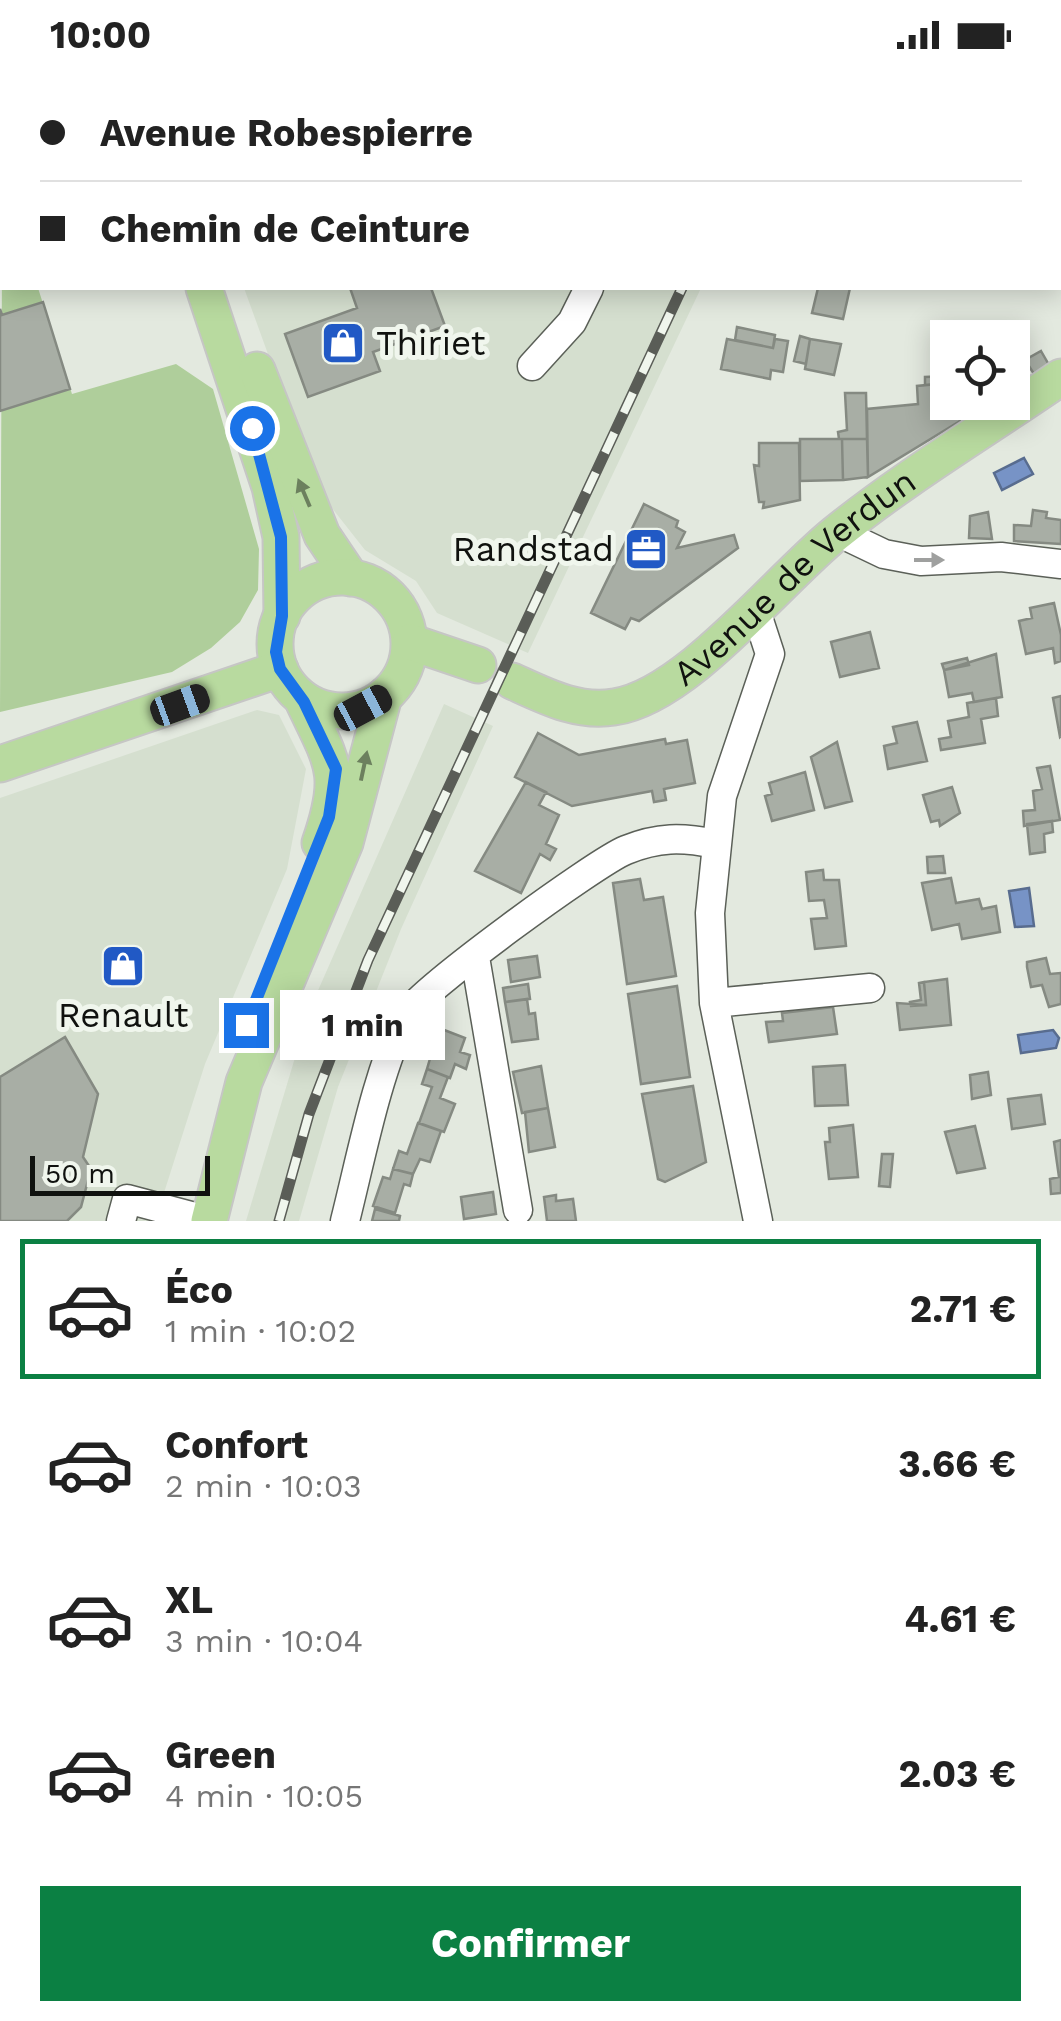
<!DOCTYPE html>
<html lang="fr">
<meta charset="utf-8">
<style>
body{margin:0;font-family:"Work Sans",sans-serif;background:#f2f2f2;color:#222;height:100vh;display:flex;flex-direction:column;font-size:38px;white-space:nowrap}
*{box-sizing:border-box;margin:0}
p{font-size:32px;color:#767676}
.icon{flex:none;width:55px;height:55px;fill:none;stroke:currentColor;stroke-width:2;stroke-linecap:round;stroke-linejoin:round}
.map{position:relative;height:1151px;overflow:hidden}
.panel{display:flex;flex-direction:column;background:#fff;flex:1}
.panel>*{flex:none}
.banner{position:absolute;left:0px;top:0px;width:1062px;height:220px;box-shadow:0 5px 25px #0003;display:grid;align-content:center;height:220px;padding:0 40px;background:#fff}
.tools{position:absolute;left:930px;top:250px;display:grid;gap:20px}
.tools a{display:grid;place-items:center;width:100px;height:100px;border-radius:0px;background:#fff;box-shadow:0 5px 25px #0003;font-size:50px}
.scale{position:absolute;left:30px;bottom:25px;width:180px;box-sizing:border-box;padding-left:10px;border:5px solid #10120f;border-top:0;font-size:28px;line-height:35px;white-space:nowrap;color:#10120f;-webkit-text-stroke:8px #f0f6ed;paint-order:stroke}
.end{position:absolute;width:45px;height:45px;margin:-22px;border:12px solid #1a73e8;background:#fff;box-shadow:0 0 0 5px #fff}
.from{border-radius:50%}
.bubble{position:absolute;height:70px;border-radius:0px;background:#fff;box-shadow:0 5px 25px #0003;font-size:32px;font-weight:700;line-height:70px;text-align:center}
.car{position:absolute;width:30px;height:60px;margin:-30px -15px;border-radius:12px;box-shadow:0 0 8px 2px #0007;background:linear-gradient(#222 24%,#8ab4d8 0 40%,#222 0 76%,#8ab4d8 0 86%,#222 0)}
.banner b{display:flex;align-items:center;gap:35px;height:95px;font-size:38px}
.banner b+b{border-top:2px solid #e0e0e0}
.banner i{width:25px;height:25px;background:#222}
ul{padding:18px 0 0;list-style:none}
li{display:flex;align-items:center;gap:30px;height:140px;margin:0 20px 15px;padding:0 20px;border:5px solid transparent;border-radius:0px}
li div{flex:1}
li b{display:block;font-size:38px}
li em{font-style:normal;font-weight:700}
li.selected{border-color:#0b8043}
li>.icon{width:90px;height:90px;stroke-width:1.5}
.primary-button{display:flex;gap:20px;margin-top:auto;padding:20px 40px}
.primary-button a{flex:1;height:115px;border-radius:0px;background:#0b8043;color:#fff;font-size:40px;font-weight:700;line-height:115px;text-align:center}
.status{display:flex;justify-content:space-between;align-items:center;height:70px;padding:0 50px;background:#fff;direction:ltr}
.status svg{height:28px;fill:currentColor}
.map>svg:first-child{display:block}
.built{fill:#d5dfcf}
.green{fill:#afce9b}
.water{fill:#7793c6;stroke:#586c8f;stroke-width:2.5}
.building{fill:#a8aea5;stroke:#858a82;stroke-width:2.5}
.lines{fill:none;stroke-linecap:round;stroke-linejoin:round}
.minor-casing{stroke:#5b6058;stroke-width:31}
.major-casing{stroke:#c6c6c5;stroke-width:39}
.minor{stroke:#fff;stroke-width:28}
.major{stroke:#b8da9f;stroke-width:35}
.rail-casing{stroke:#5a5d57;stroke-width:11}
.rail{stroke:#f0f6ed;stroke-width:8;stroke-dasharray:22;stroke-linecap:butt}
.oneway{fill:#6c805e}
.oneway2{fill:#9fa09f}
.route{stroke:#1a73e8;stroke-width:12}
.labels{text-anchor:middle;stroke-width:10;stroke-linejoin:round;paint-order:stroke}
.poi-label{font-size:35px;fill:#10120f;stroke:#f0f6ed;text-anchor:start}
.street-label{font-size:35px;fill:#10120f;stroke:#f0f6ed}
</style>
<div class="status"><b>10:00</b><svg viewBox="0 0 49 12"><path d="M0 12V9h3v3zM5 12V6h3v6zM10 12V3h3v9zM15 12V0h3v12zM26 1h20v11H26zM47 4h2v5h-2z"/></svg></div>
<div class="map">
<svg width="1061" height="1151" viewBox="0 0 1061 1151">
<rect width="100%" height="100%" fill="#e3e9df"/>
<path class="built" d="M128 0H803L802 2Z
M244 218H701L528 583 437 543 416 511 365 480 317 419Z
M444 634 493 656 401 859 338 1017 299 1151H246L309 941Z
M257 640 279 645 306 699 287 799 205 994 155 1151H0V728Z"/>
<path class="green" d="M2 192V218H38L72 324 176 294 213 319 259 479 258 520 240 552 211 578 172 602 0 642Z"/>
<path class="water" d="M1024 388 1033 404 1002 420 994 403Z
M1029 818 1034 856 1015 857 1009 821Z
M1053 960 1059 968 1056 978 1021 983 1018 965Z"/>
<path class="building" d="M0 58 2 63 0 125Z
M350 218H431L445 256 373 282 380 301 308 327 285 264 357 238Z
M818 218H850L843 249 812 243Z
M43 232 70 319 0 341V239L2 245Z
M737 257 775 265 773 278 735 270Z
M800 266 810 269 806 294 794 291Z
M727 269 773 278 775 269 788 271 783 302 771 300 770 309 721 299Z
M810 269 841 274 834 305 805 299Z
M1041 281 1049 295 1034 304 1025 290Z
M948 306V313L925 315V307Z
M948 313V332H959L960 351 868 407 867 339 918 334 917 316Z
M845 323H866L867 369H839L838 362 847 360Z
M800 369H842L843 410 800 411Z
M842 369H867L868 407 843 410Z
M759 373H799L800 430 763 438 764 432H759L754 395 759 396Z
M644 434 678 451 676 457 685 462 677 478 734 465 738 478 639 551 631 548 625 559 591 543Z
M1033 440 1047 442 1046 448 1061 450V474L1014 471V455L1031 456Z
M988 442 992 469 969 468 970 446Z
M1054 533 1061 565V591L1055 593 1053 578 1026 584 1019 551 1032 548 1030 538Z
M870 562 879 598 840 607 831 572Z
M996 584 1002 627 974 632 972 623 949 627 944 600Z
M967 588 969 595 944 600 942 594Z
M1061 626V666L1060 667 1053 628Z
M996 628 998 646 981 649 985 673 941 680 939 669 951 667 948 651 969 647 967 633Z
M917 652 927 691 888 699 884 676 897 673 893 657Z
M538 663 579 685 665 669 666 674 687 670 695 713 664 719 666 730 654 732 652 721 572 736 515 707Z
M837 672 852 731 825 738 811 687Z
M1050 696 1060 750 1024 756 1023 741 1035 740 1033 721 1042 719 1037 698Z
M805 702 814 740 772 751 765 726 772 724 769 713Z
M526 712 546 722 539 735 559 745 546 774 556 779 550 790 540 784 521 823 475 801Z
M952 717 960 743 940 756 939 750 931 752 923 725Z
M1052 751 1053 762 1044 764 1045 782 1030 784 1027 754Z
M943 786 945 803H928L927 787Z
M823 800 824 810H839L846 876 815 879 811 849 827 848 824 830 809 831 806 802Z
M951 808 956 833 979 829 982 839 996 836 1000 862 962 869 959 854 932 860 922 813Z
M640 809 644 830 663 827 676 906 627 914 613 813Z
M537 886 540 907 511 912 508 890Z
M1046 888 1050 904 1061 903V934L1049 937 1042 915 1031 917 1027 897V892Z
M947 909 951 955 900 960 897 933 926 935 924 912Z
M924 912 926 935 911 936 910 932 921 930 919 913Z
M528 914 530 929 505 932 503 918Z
M677 916 690 1007 641 1014 628 924Z
M527 929 529 944 535 943 538 969 512 972 505 932Z
M833 937 837 964 769 972 766 952 783 951 782 943Z
M439 958 465 968 460 982 470 985 466 999 455 994 450 1008 427 999Z
M65 967 98 1024 83 1087 91 1099 81 1137 67 1151H0V1007Z
M845 995 848 1035 815 1036 813 997Z
M541 996 548 1038 522 1043 513 1002Z
M427 999 448 1007 440 1028 455 1034 444 1062 419 1053 432 1017 422 1014Z
M988 1002 991 1025 972 1029 970 1005Z
M693 1016 706 1092 665 1112 658 1109 642 1024Z
M1041 1025 1045 1054 1012 1059 1008 1029Z
M548 1038 555 1077 529 1082 525 1042Z
M418 1053 441 1061 430 1092 420 1089 413 1104 393 1099 399 1081 407 1084Z
M853 1055 858 1107 829 1109 825 1072H830L829 1058Z
M975 1056 985 1098 957 1103 945 1062Z
M1061 1070V1123L1051 1124 1050 1109 1059 1107 1054 1072Z
M882 1084H893L890 1117 879 1116Z
M393 1099 413 1104 410 1116 404 1114 395 1143 373 1136 383 1107 390 1109Z
M493 1122 496 1144 464 1149 461 1127Z
M556 1125V1131L573 1129 576 1151H547L544 1127Z
M375 1139 400 1146 399 1151H372Z"/>
<g class="lines">
<g class="minor-casing">
<path id="minor" d="M45 0V2
M321 2 323 0
M434 2V0
M686 2 687 0
M532 296 572 252 589 218
M838 462 884 484 921 491 1001 487 1061 494
M755 538 770 584 722 726 710 843 714 933 758 1151
M475 887 518 1140
M714 933 870 918
M121 1151 127 1129 191 1146
M345 1151C361 1088 377 1002 406 945 418 922 596 792 626 780 658 767 682 767 715 774"/>
</g>
<g class="major-casing">
<g id="major">
<path d="M113 0 114 2"/>
<path d="M204 218 270 417 281 467 282 546"/>
<path d="M257 300 322 465 351 508"/>
<circle cx="342" cy="574" r="67"/>
<path d="M410 572 478 595"/>
<path id="s1" d="M512 611C545 626 577 643 614 637 686 627 778 510 835 464 905 407 986 359 1061 307"/>
<path d="M304 633C333 694 344 704 320 773"/>
<path d="M0 694 280 599"/>
<path d="M209 1151 244 1012 345 773 384 626"/>
</g>
</g>
<use href="#minor" class="minor"/>
<use href="#major" class="major"/>
<g class="rail-casing">
<path id="rail" d="M784 2 785 0
M279 1151 309 1044 368 890 682 218"/>
</g>
<use href="#rail" class="rail"/>
</g>
<defs><path id="oneway-solid" d="M-6-.8H1V-3.2L6.5 0L1 3.2V.8H-6Z" transform="scale(2.5)"/></defs>
<g class="oneway">
<use href="#oneway-solid" transform="translate(304 423) rotate(-113)"/>
<use href="#oneway-solid" transform="translate(364 696) rotate(-78)"/>
</g>
<use class="oneway2" href="#oneway-solid" transform="translate(929 490)"/>
<g class="lines">
<path class="route" d="M246 955 329 747 336 699 304 632 280 599 276 582 282 546 281 467 252 358"/>
</g>
<defs>
<g id="shop-square" transform="scale(2.25)"><rect x="-9" y="-9" width="18" height="18" rx="4" fill="#2159c5" stroke="#f0f6ed"/><path d="M-5-2.5h2.3a2.7 3.5 0 0 1 5.4 0H5L5.5 6h-11ZM-1.5-2.5h3a1.5 2.3 0 0 0-3 0Z" fill="#fff"/></g>
<g id="office-square" transform="scale(2.25)"><rect x="-9" y="-9" width="18" height="18" rx="4" fill="#2159c5" stroke="#f0f6ed"/><path d="M-6-3h4V-5.5h4V-3h4V5H-6ZM-1-4.5V-3h2v-1.5ZM-6 0V1H6V0Z" fill="#fff"/></g>
</defs>
<g fill-rule="evenodd">
<use href="#shop-square" x="343" y="273"/>
<use href="#office-square" x="646" y="479"/>
<use href="#shop-square" x="123" y="896"/>
</g>
<g class="labels">
<g class="poi-label">
<text x="376" y="285">Thiriet</text>
<text x="614" y="491" text-anchor="end">Randstad</text>
<text x="123" y="957" text-anchor="middle">Renault</text>
</g>
<g class="street-label">
<text dy="12" stroke="none"><textPath href="#s1" startOffset="332">Avenue de Verdun</textPath></text>
</g>
</g>
</svg>
<div class="tools">
<a><svg class="icon" aria-label="locate" viewBox="0 0 24 24"><circle cx="12" cy="12" r="6"/><path d="M12 2v4M12 18v4M2 12h4M18 12h4"/></svg></a>
</div>
<div class="scale">50 m</div>
<i class="end from" style="left:252px;top:358px"></i>
<i class="end" style="left:246px;top:955px"></i>
<div class="bubble" style="left:280px;top:920px;width:165px">1 min</div>
<i class="car" style="left:180px;top:635px;rotate:70deg"></i>
<i class="car" style="left:363px;top:638px;rotate:62deg"></i>
<div class="banner">
<b><i class="from"></i>Avenue Robespierre</b>
<b><i></i>Chemin de Ceinture</b>
</div>
</div>
<section class="panel">
<ul>
<li class="selected"><svg class="icon" aria-label="car" viewBox="0 0 24 24"><path d="M5 17H2v-5l4-1 3-4h7l3 4 3 1v5h-3M9 17h6M6 11h13"/><circle cx="7" cy="17" r="2"/><circle cx="17" cy="17" r="2"/></svg><div><b>Éco</b><p>1 min · 10:02</p></div><em>2.71 €</em></li>
<li><svg class="icon" aria-label="car" viewBox="0 0 24 24"><path d="M5 17H2v-5l4-1 3-4h7l3 4 3 1v5h-3M9 17h6M6 11h13"/><circle cx="7" cy="17" r="2"/><circle cx="17" cy="17" r="2"/></svg><div><b>Confort</b><p>2 min · 10:03</p></div><em>3.66 €</em></li>
<li><svg class="icon" aria-label="car" viewBox="0 0 24 24"><path d="M5 17H2v-5l4-1 3-4h7l3 4 3 1v5h-3M9 17h6M6 11h13"/><circle cx="7" cy="17" r="2"/><circle cx="17" cy="17" r="2"/></svg><div><b>XL</b><p>3 min · 10:04</p></div><em>4.61 €</em></li>
<li><svg class="icon" aria-label="car" viewBox="0 0 24 24"><path d="M5 17H2v-5l4-1 3-4h7l3 4 3 1v5h-3M9 17h6M6 11h13"/><circle cx="7" cy="17" r="2"/><circle cx="17" cy="17" r="2"/></svg><div><b>Green</b><p>4 min · 10:05</p></div><em>2.03 €</em></li>
</ul>
<div class="primary-button"><a>Confirmer</a></div>
</section>
